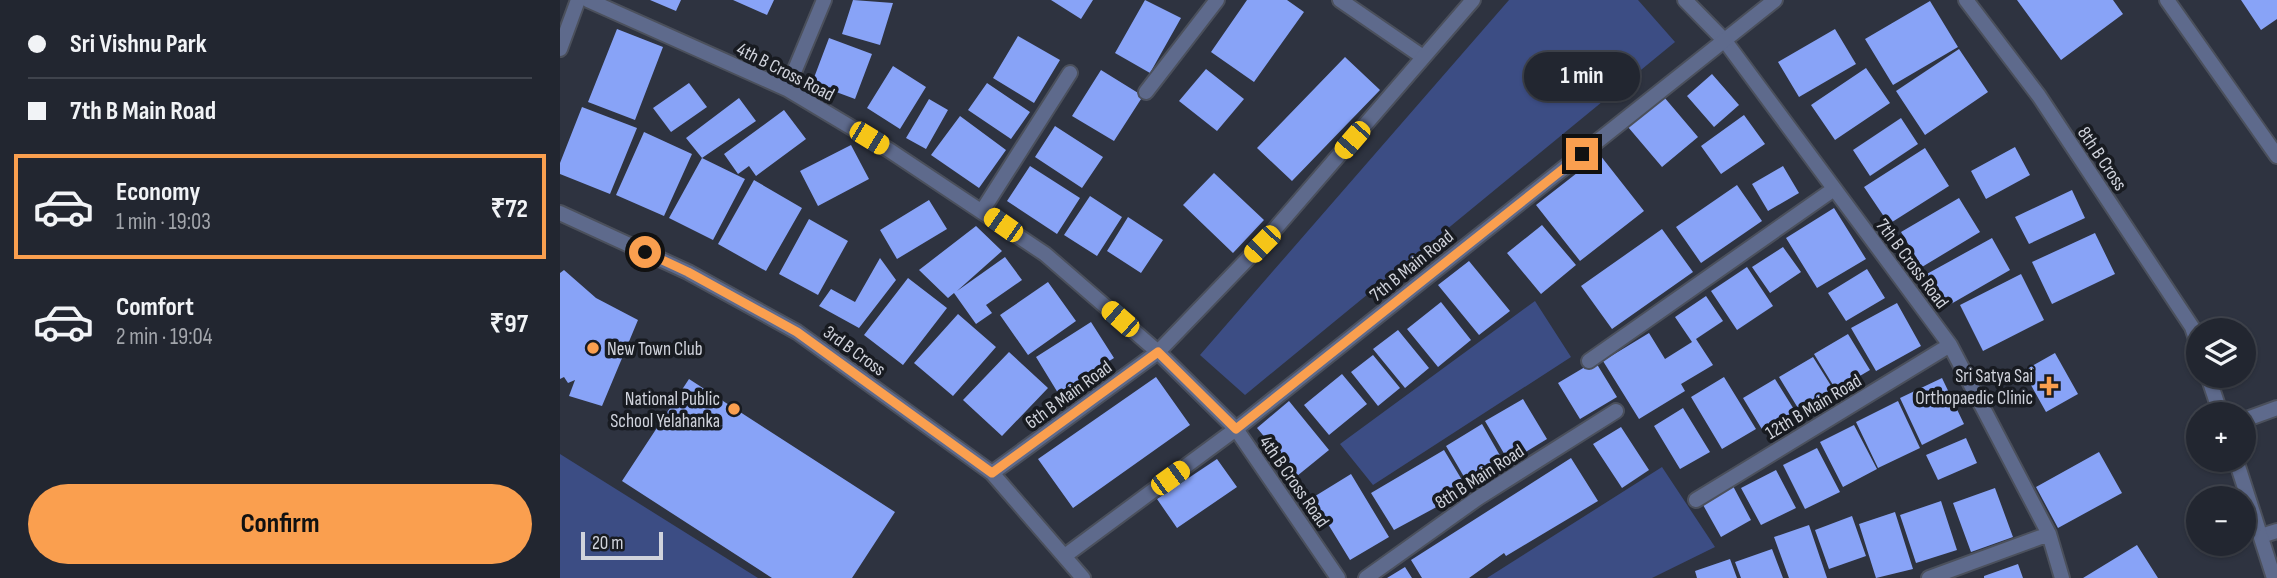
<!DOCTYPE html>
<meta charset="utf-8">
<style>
body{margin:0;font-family:"Sofia Sans Condensed",sans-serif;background:#2a2e38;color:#f1f3f6;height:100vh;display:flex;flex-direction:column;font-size:26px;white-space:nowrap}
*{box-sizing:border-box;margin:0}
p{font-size:23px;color:#a2a5ab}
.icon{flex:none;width:38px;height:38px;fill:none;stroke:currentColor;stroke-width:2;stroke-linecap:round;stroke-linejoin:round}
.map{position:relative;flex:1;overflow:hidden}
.drawer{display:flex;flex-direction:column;background:#222630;width:560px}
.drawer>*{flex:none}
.top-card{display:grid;align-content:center;height:154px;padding:0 28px;background:#222630}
.buttons{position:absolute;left:1626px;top:318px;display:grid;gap:14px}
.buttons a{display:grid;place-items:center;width:70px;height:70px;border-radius:50%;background:#222630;box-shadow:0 2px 5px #0004,0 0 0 2px #3f434c;font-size:35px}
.scale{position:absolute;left:21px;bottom:18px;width:82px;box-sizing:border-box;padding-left:7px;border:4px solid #d0d3dc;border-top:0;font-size:19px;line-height:24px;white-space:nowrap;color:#d0d3dc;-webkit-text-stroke:5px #181b21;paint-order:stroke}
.end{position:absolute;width:32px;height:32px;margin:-16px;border:9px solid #fa9f4f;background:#111;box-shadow:0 0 0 4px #111}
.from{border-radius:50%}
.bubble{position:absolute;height:49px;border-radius:24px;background:#222630;box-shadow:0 2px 5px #0004,0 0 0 2px #3f434c;font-size:23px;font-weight:700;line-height:49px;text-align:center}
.car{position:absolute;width:21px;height:42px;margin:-21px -10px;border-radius:9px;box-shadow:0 0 5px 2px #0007;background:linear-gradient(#f5c518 24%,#345 0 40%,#f5c518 0 76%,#345 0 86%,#f5c518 0)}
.top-card b{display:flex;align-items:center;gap:24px;height:66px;font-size:26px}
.top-card b+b{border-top:2px solid #3f434c}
.top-card i{width:18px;height:18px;background:#f1f3f6}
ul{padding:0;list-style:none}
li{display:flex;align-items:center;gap:21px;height:105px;margin:0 14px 10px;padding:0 14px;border:4px solid transparent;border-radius:0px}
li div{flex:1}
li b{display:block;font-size:26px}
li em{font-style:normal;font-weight:700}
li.current{border-color:#fa9f4f}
li>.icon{width:63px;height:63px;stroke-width:1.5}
.cta{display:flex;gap:14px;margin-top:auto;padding:14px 28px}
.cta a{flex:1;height:80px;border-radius:42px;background:#fa9f4f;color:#111;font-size:28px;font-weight:700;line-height:80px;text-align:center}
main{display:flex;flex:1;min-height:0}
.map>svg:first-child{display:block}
.green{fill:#3c4d84}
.building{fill:#88a3f7}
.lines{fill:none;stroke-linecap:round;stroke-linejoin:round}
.minor-casing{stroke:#4b505c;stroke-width:18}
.tertiary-casing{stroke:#4b505c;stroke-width:18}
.minor{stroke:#5e6a8c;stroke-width:14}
.tertiary{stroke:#5e6a8c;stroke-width:14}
.route{stroke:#fa9f4f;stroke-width:9}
.poi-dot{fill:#fa9f4f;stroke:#181b21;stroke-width:2.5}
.labels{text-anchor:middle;stroke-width:7;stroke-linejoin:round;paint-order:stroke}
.street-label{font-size:19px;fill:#d0d3dc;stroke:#181b21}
.poi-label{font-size:19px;fill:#d0d3dc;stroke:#181b21;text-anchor:end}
</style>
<main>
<section class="drawer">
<div class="top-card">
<b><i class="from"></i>Sri Vishnu Park</b>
<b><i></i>7th B Main Road</b>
</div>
<ul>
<li class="current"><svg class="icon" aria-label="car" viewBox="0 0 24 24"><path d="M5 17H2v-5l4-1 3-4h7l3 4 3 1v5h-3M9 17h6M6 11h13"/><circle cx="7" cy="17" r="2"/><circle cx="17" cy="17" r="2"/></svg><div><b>Economy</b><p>1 min · 19:03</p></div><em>₹72</em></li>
<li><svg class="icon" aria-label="car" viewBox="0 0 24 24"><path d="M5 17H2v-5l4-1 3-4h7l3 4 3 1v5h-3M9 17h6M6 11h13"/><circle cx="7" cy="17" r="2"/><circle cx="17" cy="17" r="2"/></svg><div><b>Comfort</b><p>2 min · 19:04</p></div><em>₹97</em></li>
</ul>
<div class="cta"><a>Confirm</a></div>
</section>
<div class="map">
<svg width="1717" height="578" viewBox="0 0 1717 578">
<rect width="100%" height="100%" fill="#2e3340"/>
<path class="green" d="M949 0H1078L1115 42 685 395 640 355Z
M975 301 1011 357 813 485 780 444Z
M0 454 198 578H0Z
M1102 467 1155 547 1092 578H927Z"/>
<path class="building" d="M90 0H121L116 11Z
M173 0H214L207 15Z
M293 0 333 3 320 45 282 34Z
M491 0H533L521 19Z
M585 0 621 18 590 73 555 53Z
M687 0H727L744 12 694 82 651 52Z
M1457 0H1553L1563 14 1501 60Z
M1681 0H1717V19L1701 30Z
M1370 1 1398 47 1333 85 1305 39Z
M57 29 103 47 75 120 28 102Z
M1275 29 1296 64 1239 97 1218 62Z
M458 36 500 60 474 103 433 78Z
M269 38 312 54 295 99 252 83Z
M1399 49 1428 92 1365 135 1336 91Z
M785 57 820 90 732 181 697 148Z
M333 66 366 87 340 129 307 108Z
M1306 68 1330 103 1275 140 1251 105Z
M646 69 684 99 657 131 619 101Z
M541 70 583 96 554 141 512 116Z
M1152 74 1179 105 1154 127 1127 96Z
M129 83 147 107 111 132 93 108Z
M427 83 470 112 451 139 408 110Z
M1104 97 1138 137 1102 167 1068 127Z
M179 98 196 121 142 158 126 138Z
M369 99 388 110 366 149 346 138Z
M22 107 77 128 50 194 0 174V163Z
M224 110 246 139 196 176 189 166 178 174 164 154Z
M1184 115 1205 144 1161 174 1141 146Z
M400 116 446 150 419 188 371 155Z
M1341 118 1358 144 1310 176 1293 150Z
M495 126 543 157 522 188 475 157Z
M84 132 132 154 104 216 56 195Z
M291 145 309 179 258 206 240 171Z
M1455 147 1470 175 1426 199 1411 171Z
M1365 148 1389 186 1329 224 1304 187Z
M1040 155 1084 211 1020 261 976 205Z
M142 158 185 179 153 240 109 218Z
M470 166 520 198 497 234 447 201Z
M1223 166 1239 193 1208 211 1192 184Z
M654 173 704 220 673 253 623 205Z
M194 180 242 208 206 271 158 244Z
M1177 185 1202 221 1141 263 1116 227Z
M1512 190 1525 218 1469 244 1455 217Z
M530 196 562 217 537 256 504 235Z
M1399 198 1420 232 1362 267 1341 232Z
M369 200 387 229 337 259 320 230Z
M1274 208 1306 259 1257 288 1226 238Z
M568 217 603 240 581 273 547 251Z
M249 219 288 241 258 295 219 274Z
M982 225 1016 265 981 294 947 253Z
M416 226 442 251 397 291 445 257 462 280 426 305 432 313 416 324 394 293 388 298 359 270Z
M1102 229 1133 272 1052 329 1021 286Z
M1535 233 1555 274 1492 304 1472 262Z
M1432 238 1450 270 1384 308 1365 275Z
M1223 247 1241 272 1210 293 1192 267Z
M320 258 336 280 299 328 259 306 271 289 295 302Z
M909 261 950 311 919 335 878 285Z
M1187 267 1213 306 1177 330 1151 291Z
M1307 269 1325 298 1286 321 1268 293Z
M4 270 36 298 78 320 42 406 9 396 15 380 8 383 4 377 0 379V273Z
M1461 274 1484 320 1423 351 1400 305Z
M348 278 387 308 343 365 304 335Z
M488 282 516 321 468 355 440 315Z
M1146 296 1163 321 1136 339 1153 365 1121 384 1125 391 1079 419 1043 361 1089 333 1105 359 1132 342 1115 317Z
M881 302 911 340 878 367 847 329Z
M1337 303 1361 346 1316 371 1291 328Z
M398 314 436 347 393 396 354 363Z
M531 322 554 358 498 393 476 357Z
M838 330 869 368 845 388 813 349Z
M1288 334 1310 370 1276 390 1254 354Z
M449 352 488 388 442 436 403 400Z
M1495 353 1518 394 1486 412 1463 371Z
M813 355 840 388 818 406 791 372Z
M1253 357 1275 392 1241 413 1219 377Z
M1035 361 1057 397 1020 419 998 383Z
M782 374 807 404 769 435 744 405Z
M596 377 630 425 513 508 478 459Z
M1164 377 1196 429 1162 449 1131 397Z
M1382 378 1404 424 1362 445 1340 398Z
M129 379 335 512 292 578H212L62 481Z
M1215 379 1235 411 1203 431 1183 398Z
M963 399 987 439 949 462 925 421Z
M729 401 769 450 737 476 697 428Z
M1338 401 1360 448 1318 468 1296 422Z
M1123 408 1150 452 1120 469 1094 426Z
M922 424 946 466 910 487 886 446Z
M1294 425 1317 469 1283 487 1260 442Z
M1061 427 1089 470 1062 488 1033 444Z
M1406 438 1417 463 1378 480 1366 455Z
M1257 448 1280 492 1245 509 1223 465Z
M884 450 908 490 834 530 811 493Z
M1539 452 1562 493 1498 528 1476 487Z
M1011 458 1038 501 946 556 944 553 909 578H862L851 560Z
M657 459 677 487 617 528 597 499Z
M1216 470 1236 508 1201 525 1181 488Z
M791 474 829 537 790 560 752 498Z
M1173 486 1191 520 1161 537 1142 503Z
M1435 488 1453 537 1411 552 1393 503Z
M1381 501 1397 550 1356 563 1340 515Z
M1335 512 1353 569 1316 578 1299 524Z
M1292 516 1306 556 1269 569 1255 530Z
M1249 525 1267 578H1229L1214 537Z
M1577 545 1598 578H1523Z
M1212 549 1223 578H1181L1175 562Z
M1170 559 1177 578H1137L1135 571Z
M1458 564 1463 578H1424V576Z
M845 567 852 578H827Z"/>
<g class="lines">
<g class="minor-casing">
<path id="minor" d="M28 0 227 89 329 150 485 254 598 352 676 429 778 578
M780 0 863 57
M1125 0 1165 41 1390 345 1489 534 1502 578
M1607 0 1717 156
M227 89 264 0
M586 92 657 0
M422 211 510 73
M1029 361 1274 189
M1684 420 1717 408
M1136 500 1390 345
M1701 536 1717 531
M806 578 918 498 1056 411
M1369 578 1489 534"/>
</g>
<g class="tertiary-casing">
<path id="tertiary" d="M1406 0 1479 96 1632 327 1638 345
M0 49 18 0
M0 213 128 272 237 332 432 473 523 578
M1648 376 1661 415
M1676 460 1714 578
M432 473 598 352 702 244 913 0
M506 555 676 429 1215 0"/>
</g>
<use href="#minor" class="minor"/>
<use href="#tertiary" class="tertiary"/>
</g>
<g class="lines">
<path class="route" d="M85 252 128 272 237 332 432 473 598 352 676 429 1022 154"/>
</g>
<g class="poi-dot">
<circle cx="33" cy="348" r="7"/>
<path d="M1485.5 375.5h7v7h7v7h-7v7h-7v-7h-7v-7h7z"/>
<circle cx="174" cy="409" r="7"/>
</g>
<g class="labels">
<g class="street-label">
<text transform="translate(226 71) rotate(27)" y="7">4th B Cross Road</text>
<text transform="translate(1543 158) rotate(56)" y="7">8th B Cross</text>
<text transform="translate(1353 263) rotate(53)" y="7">7th B Cross Road</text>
<text transform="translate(851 265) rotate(-39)" y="7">7th B Main Road</text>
<text transform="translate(295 350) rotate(36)" y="7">3rd B Cross</text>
<text transform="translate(508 394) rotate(-36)" y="7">6th B Main Road</text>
<text transform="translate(1253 406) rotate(-31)" y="7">12th B Main Road</text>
<text transform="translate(919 476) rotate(-33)" y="7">8th B Main Road</text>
<text transform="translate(735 481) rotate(55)" y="7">4th B Cross Road</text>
</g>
<g class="poi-label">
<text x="47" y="355" text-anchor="start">New Town Club</text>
<text x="1473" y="382">Sri Satya Sai<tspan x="1473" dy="22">Orthopaedic Clinic</tspan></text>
<text x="160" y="405">National Public<tspan x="160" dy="22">School Yelahanka</tspan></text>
</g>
</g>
</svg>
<div class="buttons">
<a><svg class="icon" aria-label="layers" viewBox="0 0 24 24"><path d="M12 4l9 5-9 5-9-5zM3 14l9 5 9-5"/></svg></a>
<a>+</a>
<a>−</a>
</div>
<div class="scale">20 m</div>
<i class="end from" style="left:85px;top:252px"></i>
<i class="end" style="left:1022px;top:154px"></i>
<div class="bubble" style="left:964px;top:52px;width:116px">1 min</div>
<i class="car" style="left:309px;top:138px;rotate:121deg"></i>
<i class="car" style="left:792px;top:140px;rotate:221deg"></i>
<i class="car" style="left:443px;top:225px;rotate:305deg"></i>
<i class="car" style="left:702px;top:244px;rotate:224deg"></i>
<i class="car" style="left:560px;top:319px;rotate:311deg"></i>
<i class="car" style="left:610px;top:478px;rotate:54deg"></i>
</div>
</main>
